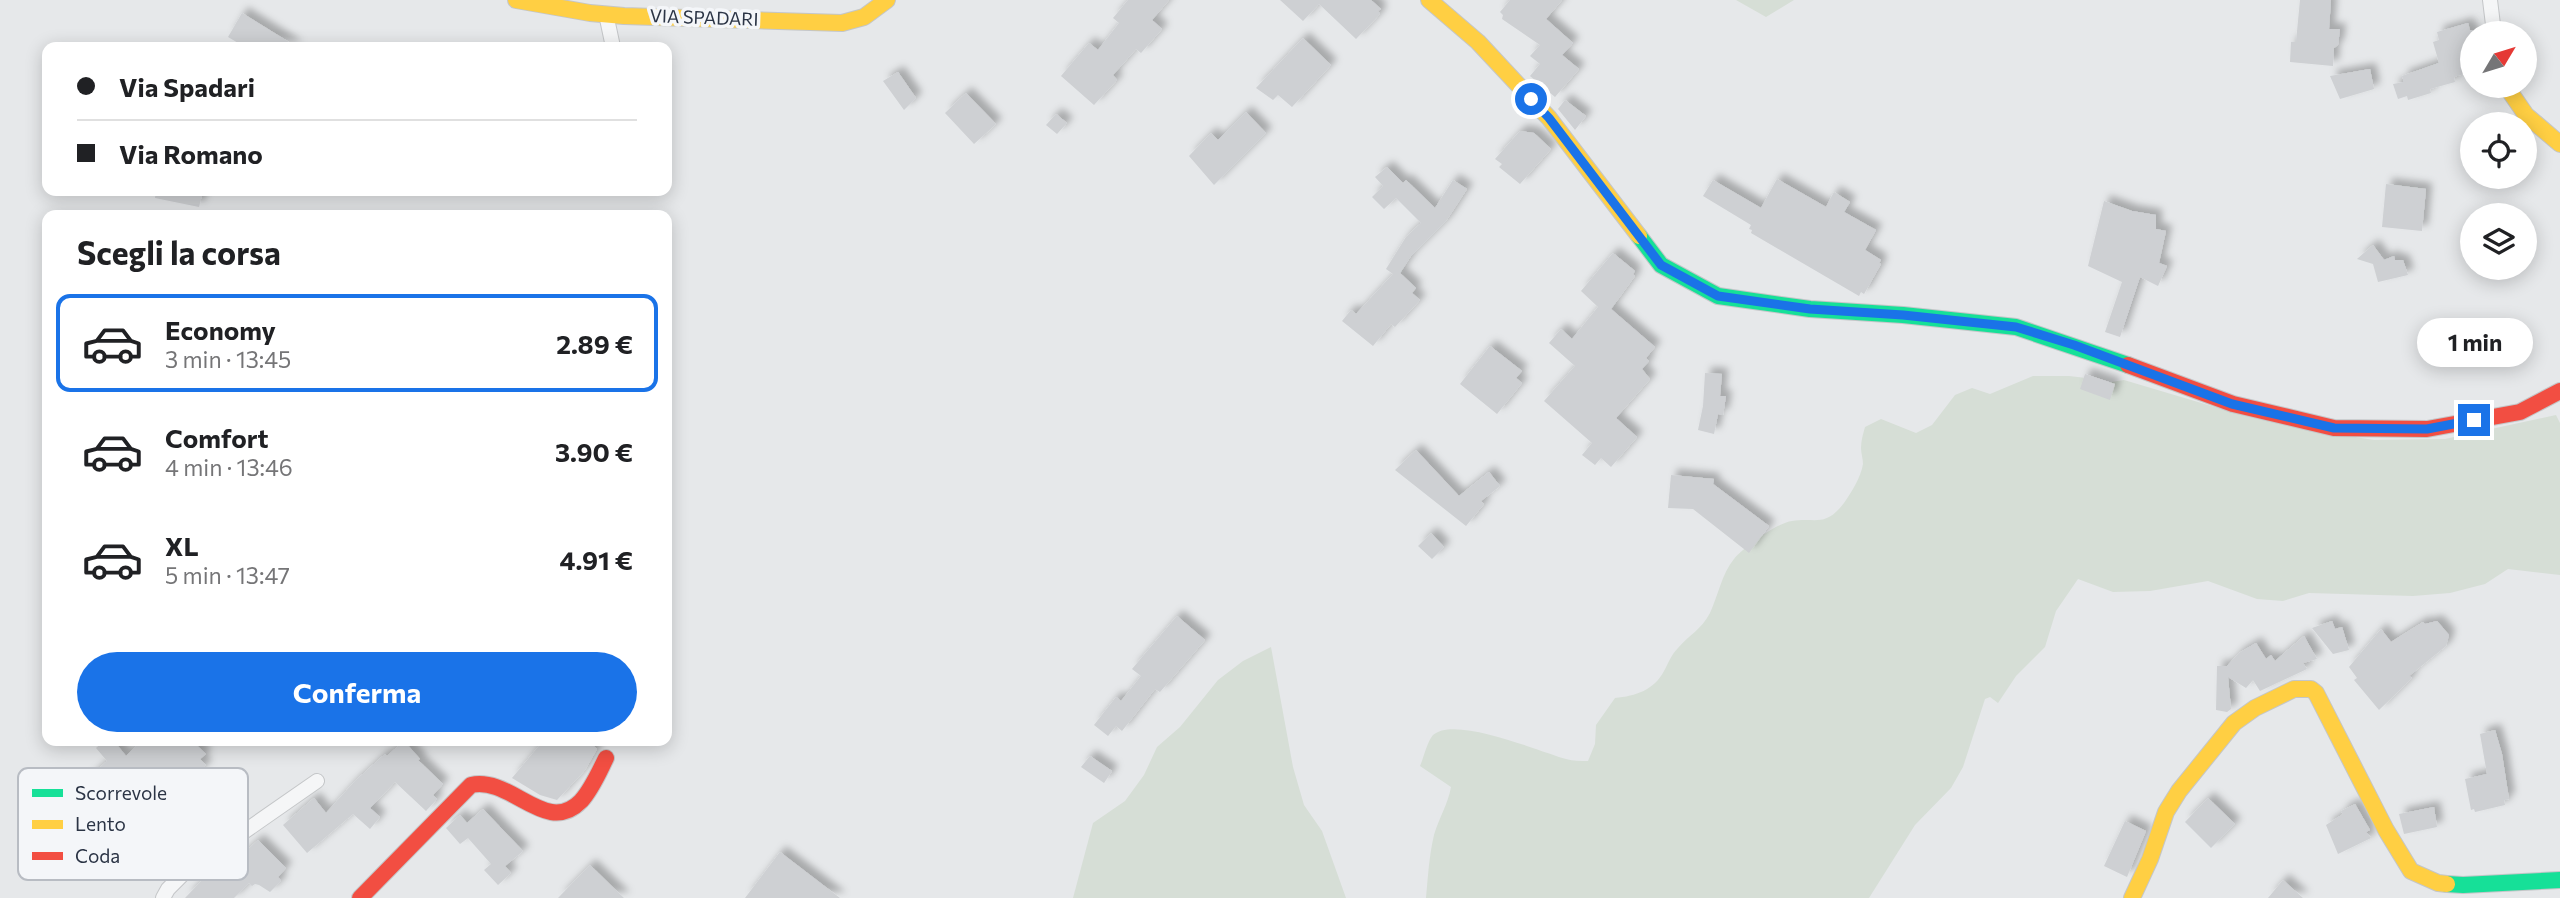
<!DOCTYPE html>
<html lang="it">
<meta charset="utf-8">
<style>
body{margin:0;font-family:Commissioner,sans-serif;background:#f6f6f6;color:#202124;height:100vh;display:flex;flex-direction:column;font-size:26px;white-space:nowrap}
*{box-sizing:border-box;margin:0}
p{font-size:23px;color:#757577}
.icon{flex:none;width:38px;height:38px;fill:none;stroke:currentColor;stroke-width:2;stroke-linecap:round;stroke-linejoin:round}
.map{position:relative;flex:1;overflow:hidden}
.drawer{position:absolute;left:42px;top:210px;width:630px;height:536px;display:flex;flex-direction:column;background:#fff;border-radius:14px;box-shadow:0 4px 18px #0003}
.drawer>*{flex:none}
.hud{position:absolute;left:42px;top:42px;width:630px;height:154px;border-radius:14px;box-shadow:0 4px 18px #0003;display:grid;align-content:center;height:154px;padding:0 35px;background:#fff}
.needle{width:46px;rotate:52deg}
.fabs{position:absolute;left:2460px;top:21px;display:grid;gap:14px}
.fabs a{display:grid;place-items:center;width:77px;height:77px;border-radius:50%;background:#fff;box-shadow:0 4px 18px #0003;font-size:35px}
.end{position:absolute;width:32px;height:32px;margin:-16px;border:9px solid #1a73e8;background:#fff;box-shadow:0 0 0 4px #fff}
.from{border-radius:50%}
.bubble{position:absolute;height:49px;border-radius:24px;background:#fff;box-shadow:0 4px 18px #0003;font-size:23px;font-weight:700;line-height:49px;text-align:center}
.hud b{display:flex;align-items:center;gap:24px;height:66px;font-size:26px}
.hud b+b{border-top:2px solid #e0e0e0}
.hud i{width:18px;height:18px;background:#202124}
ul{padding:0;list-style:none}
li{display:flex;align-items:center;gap:21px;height:98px;margin:0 14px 10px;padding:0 21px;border:4px solid transparent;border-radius:14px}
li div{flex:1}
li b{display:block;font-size:26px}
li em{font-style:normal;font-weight:700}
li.on{border-color:#1a73e8}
li>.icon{width:63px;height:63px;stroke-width:1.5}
h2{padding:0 35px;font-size:32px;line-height:84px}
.button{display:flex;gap:14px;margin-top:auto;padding:14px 35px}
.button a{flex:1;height:80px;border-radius:42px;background:#1a73e8;color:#fff;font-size:28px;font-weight:700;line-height:80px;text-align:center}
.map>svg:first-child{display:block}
.green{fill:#d6ded6}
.building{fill:#ced0d3;filter:url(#shadow)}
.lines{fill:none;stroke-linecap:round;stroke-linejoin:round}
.street-casing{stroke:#c4c6c8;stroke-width:16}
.fast-casing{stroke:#c4c6c8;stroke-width:18}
.slow-casing{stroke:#c4c6c8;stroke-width:18}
.jam-casing{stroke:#c4c6c8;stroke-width:18}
.street{stroke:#f5f6f7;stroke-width:14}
.fast{stroke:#16e098;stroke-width:16}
.slow{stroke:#ffcf43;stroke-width:16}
.jam{stroke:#f24e42;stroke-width:16}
.route{stroke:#1a73e8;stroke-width:9}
.labels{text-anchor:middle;stroke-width:7;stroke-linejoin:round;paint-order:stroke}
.street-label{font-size:18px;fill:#2b3445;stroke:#f4f6f9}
.key{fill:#f4f6f9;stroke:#b8bcc3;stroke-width:2}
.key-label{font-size:19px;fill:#2b3445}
</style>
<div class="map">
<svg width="2560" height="898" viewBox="0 0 2560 898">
<defs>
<filter id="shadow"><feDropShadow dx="6" dy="-6" stdDeviation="3.5" flood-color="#0004"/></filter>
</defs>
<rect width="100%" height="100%" fill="#e6e8ea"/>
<path class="green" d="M1736 0H1794L1766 17Z
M2033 376H2069L2086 378 2099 384 2124 380 2245 416 2299 428 2374 440 2445 439 2556 415 2560 423V575L2508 569 2485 584 2450 593 2413 596 2309 593 2283 601 2257 599 2208 581 2150 591 2113 592 2078 579 2056 611 2045 647 2016 676 1998 703 1990 697 1985 699 1963 767 1951 788 1915 825 1869 898H1426C1428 877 1429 856 1434 835 1439 818 1448 804 1451 787L1420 766C1424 757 1427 742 1433 735 1455 715 1540 752 1566 759 1573 761 1581 761 1588 761L1595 744 1596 725 1615 698C1636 696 1654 690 1664 671 1669 662 1671 655 1678 648 1690 634 1701 630 1710 613 1718 596 1722 573 1734 559 1744 547 1777 523 1792 521 1816 517 1825 528 1844 503 1851 493 1861 477 1863 464 1863 459 1861 453 1861 448 1861 441 1863 434 1865 427L1881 419 1916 433 1932 425 1955 395 1972 388 1990 394Z
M1271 647 1293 767 1304 805 1322 831 1346 898H1073L1093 823 1125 801 1144 775 1157 747 1180 727 1218 680 1243 661Z"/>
<path class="building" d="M1128 0H1169L1152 20 1162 29 1141 53 1136 49 1113 75 1117 80 1094 105 1061 76 1089 43 1098 50 1119 23 1113 18Z
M1280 0H1371L1381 9 1378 11 1380 14 1356 39 1319 4 1303 21Z
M1510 0H1562L1546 19 1573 43 1562 55 1579 69 1555 97 1530 76 1540 64 1530 56 1540 45 1502 19 1503 15 1500 12Z
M2300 0H2331L2329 29H2340L2338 45 2334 48 2333 66 2290 62 2291 42H2296Z
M242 13 297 47H245L228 37Z
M2468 23 2470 30H2473V71L2454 77 2455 82 2430 89 2431 93 2408 100 2407 96 2398 99 2393 84 2404 82 2402 76 2439 63 2433 42 2439 40 2437 32Z
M1303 38 1331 65 1292 107 1278 95 1273 100 1256 88Z
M2370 69 2374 89 2340 99 2330 76Z
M898 72 916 98 904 110 883 81Z
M966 93 996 124 974 144 945 113Z
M1565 100 1586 116 1575 130 1558 109Z
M1246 112 1266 133 1214 185 1189 156 1211 133 1218 140Z
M1056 114 1067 123 1057 134 1046 125Z
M1520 131 1534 133 1551 149 1520 184 1499 167 1502 164 1495 159Z
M1387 167 1403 183 1406 180 1435 208 1453 180 1467 189 1446 221 1411 256 1400 273 1416 288 1412 293 1420 300 1395 327 1391 324 1373 346 1342 321 1351 310 1356 314 1393 274 1386 269 1406 237 1421 223 1396 198 1384 209 1372 197 1383 186 1375 177Z
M1777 179 1826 207 1834 192 1850 202 1844 212 1876 230 1865 250 1881 260 1879 263 1881 264 1864 294 1861 292 1859 296 1751 233 1752 230 1749 229 1751 225 1703 196 1713 180 1761 208Z
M2386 184 2426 189 2422 231 2382 227Z
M156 191H203L199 207 155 198Z
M2104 201 2132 211 2156 215V229L2166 231 2159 263 2167 266 2158 286 2140 277 2120 337 2105 332 2122 282 2088 266Z
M2373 245 2384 260 2394 256 2395 260H2403L2408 275 2378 282 2373 264 2357 259Z
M1613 253 1635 271 1633 274 1635 276 1611 309 1655 347 1646 358 1649 361 1642 369 1650 379 1616 418 1637 437 1611 467 1601 458 1595 465 1582 455 1592 443 1544 401 1575 366 1549 343 1561 329 1572 339 1598 307 1581 291Z
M1490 346 1522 371 1516 378 1522 383 1497 414 1460 384Z
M1705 373 1722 374 1720 396H1726L1723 415 1718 414 1714 434 1698 430 1703 406Z
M2085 374 2115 384 2110 400 2080 389Z
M1416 450 1459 496 1489 472 1500 486 1481 501 1484 504 1466 526 1395 470Z
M1671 475 1714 479 1713 484 1769 526 1749 553 1693 509 1668 508Z
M1431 533 1444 547 1432 559 1418 546Z
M1177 616 1205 640 1160 692 1155 689 1122 731 1116 726 1108 736 1094 725 1116 697 1121 701 1141 676 1132 669Z
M2332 621 2335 629 2342 627 2349 650 2333 654 2312 628Z
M2437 621 2449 635 2446 646 2409 676 2412 678 2379 710 2354 680 2357 678 2349 667 2381 629 2391 642 2423 622 2425 624Z
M2304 636 2317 659 2303 663 2307 669 2260 691 2253 680 2246 688 2228 677 2231 709 2227 712 2216 710 2217 666H2227L2239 653 2256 643 2266 659 2271 655 2275 661Z
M2495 730 2502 754 2509 799 2504 800 2505 805 2475 812 2474 809 2471 810 2465 779 2487 774 2480 734Z
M105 740H113L126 756 142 740H191L206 754 200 759 206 765 187 785 205 800 177 829 149 804 143 811 126 791 100 811 80 786 107 761 96 748Z
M544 740H588L597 749 585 770 557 800 540 795 512 778Z
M404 741 420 759 418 760 443 784 433 795 437 799 426 811 395 782 370 808 380 817 370 829 353 814 307 853 283 825 314 798 326 813 355 781 385 754 387 756Z
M1090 756 1112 771 1104 783 1081 767Z
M2208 798 2235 824 2211 848 2185 822Z
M2355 804 2370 830 2366 832 2371 838 2338 854 2326 825 2343 814 2341 811Z
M2434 807 2437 827 2404 834 2399 814Z
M483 809 523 851 505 866 511 873 498 885 484 870 491 864 468 838 460 844 446 828 460 815 467 823Z
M2125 821 2146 831 2127 877 2104 866Z
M258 840 286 868 278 877 281 881 270 892 259 885 255 884 252 886 249 883 234 898H185L210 872 217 878Z
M780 852 840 898H745Z
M590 865 624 898H558Z
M2283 880 2303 898H2268Z"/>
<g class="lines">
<g class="street-casing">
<path id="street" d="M2490 0 2494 33
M606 14 613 47
M163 898 168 889 182 875 317 781"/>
</g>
<g class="fast-casing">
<path id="fast" d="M1639 236 1661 265 1718 296 1810 309 1903 315 2016 327 2128 365
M2447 884 2463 885 2560 880"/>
</g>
<g class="slow-casing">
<path id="slow" d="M516 0 590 13 624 16 842 23 864 17 887 0
M1429 0 1478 42 1549 118 1639 236
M2506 86 2526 115 2560 144
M2132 898 2150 859 2166 812 2179 791 2234 723 2255 708 2294 689H2311L2316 693 2386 830 2411 871 2438 883 2447 884"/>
</g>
<g class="jam-casing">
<path id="jam" d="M2128 365 2233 404 2334 428 2427 429 2520 412 2560 391
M360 898 471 785C512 776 546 837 581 801 592 789 599 772 606 758"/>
</g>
<use href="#street" class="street"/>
<use href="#fast" class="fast"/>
<use href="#slow" class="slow"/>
<use href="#jam" class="jam"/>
</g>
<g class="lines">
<path class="route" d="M1531 99 1549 118 1661 265 1718 296 1810 309 1903 315 2016 327 2074 345 2232 404 2334 428 2427 429 2474 420"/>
</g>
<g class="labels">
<g class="street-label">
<text transform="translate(704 18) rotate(2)" y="6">VIA SPADARI</text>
</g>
</g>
<rect x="18" y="768" width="230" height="112" rx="10" class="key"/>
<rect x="32" y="789" width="31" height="8" fill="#16e098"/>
<rect x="32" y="820" width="31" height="9" fill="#ffcf43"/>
<rect x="32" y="852" width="31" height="8" fill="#f24e42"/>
<g class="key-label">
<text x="75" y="800">Scorrevole</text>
<text x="75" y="831">Lento</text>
<text x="75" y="863">Coda</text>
</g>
</svg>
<div class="fabs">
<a><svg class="needle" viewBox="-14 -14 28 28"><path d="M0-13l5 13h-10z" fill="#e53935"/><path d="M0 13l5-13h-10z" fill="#757577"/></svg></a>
<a><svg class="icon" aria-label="locate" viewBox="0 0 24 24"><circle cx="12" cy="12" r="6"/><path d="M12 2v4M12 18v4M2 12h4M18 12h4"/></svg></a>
<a><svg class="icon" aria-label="layers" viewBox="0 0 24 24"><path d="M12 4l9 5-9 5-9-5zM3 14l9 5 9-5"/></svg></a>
</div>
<i class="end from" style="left:1531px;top:99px"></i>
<i class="end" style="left:2474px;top:420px"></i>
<div class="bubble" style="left:2417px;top:318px;width:116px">1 min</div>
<div class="hud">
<b><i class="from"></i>Via Spadari</b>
<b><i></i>Via Romano</b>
</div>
<section class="drawer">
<h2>Scegli la corsa</h2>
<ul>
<li class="on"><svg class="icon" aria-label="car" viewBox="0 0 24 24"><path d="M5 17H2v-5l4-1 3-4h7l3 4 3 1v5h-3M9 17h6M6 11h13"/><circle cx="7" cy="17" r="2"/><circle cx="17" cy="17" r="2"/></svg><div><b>Economy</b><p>3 min · 13:45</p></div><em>2.89 €</em></li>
<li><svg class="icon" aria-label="car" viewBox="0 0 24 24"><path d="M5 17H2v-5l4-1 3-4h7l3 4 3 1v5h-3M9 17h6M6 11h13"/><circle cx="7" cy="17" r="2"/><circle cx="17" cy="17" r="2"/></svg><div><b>Comfort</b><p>4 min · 13:46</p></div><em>3.90 €</em></li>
<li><svg class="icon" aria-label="car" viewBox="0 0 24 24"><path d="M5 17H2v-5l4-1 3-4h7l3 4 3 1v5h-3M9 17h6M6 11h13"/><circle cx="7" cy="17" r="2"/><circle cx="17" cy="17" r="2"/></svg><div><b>XL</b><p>5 min · 13:47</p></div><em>4.91 €</em></li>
</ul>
<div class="button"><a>Conferma</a></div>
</section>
</div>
